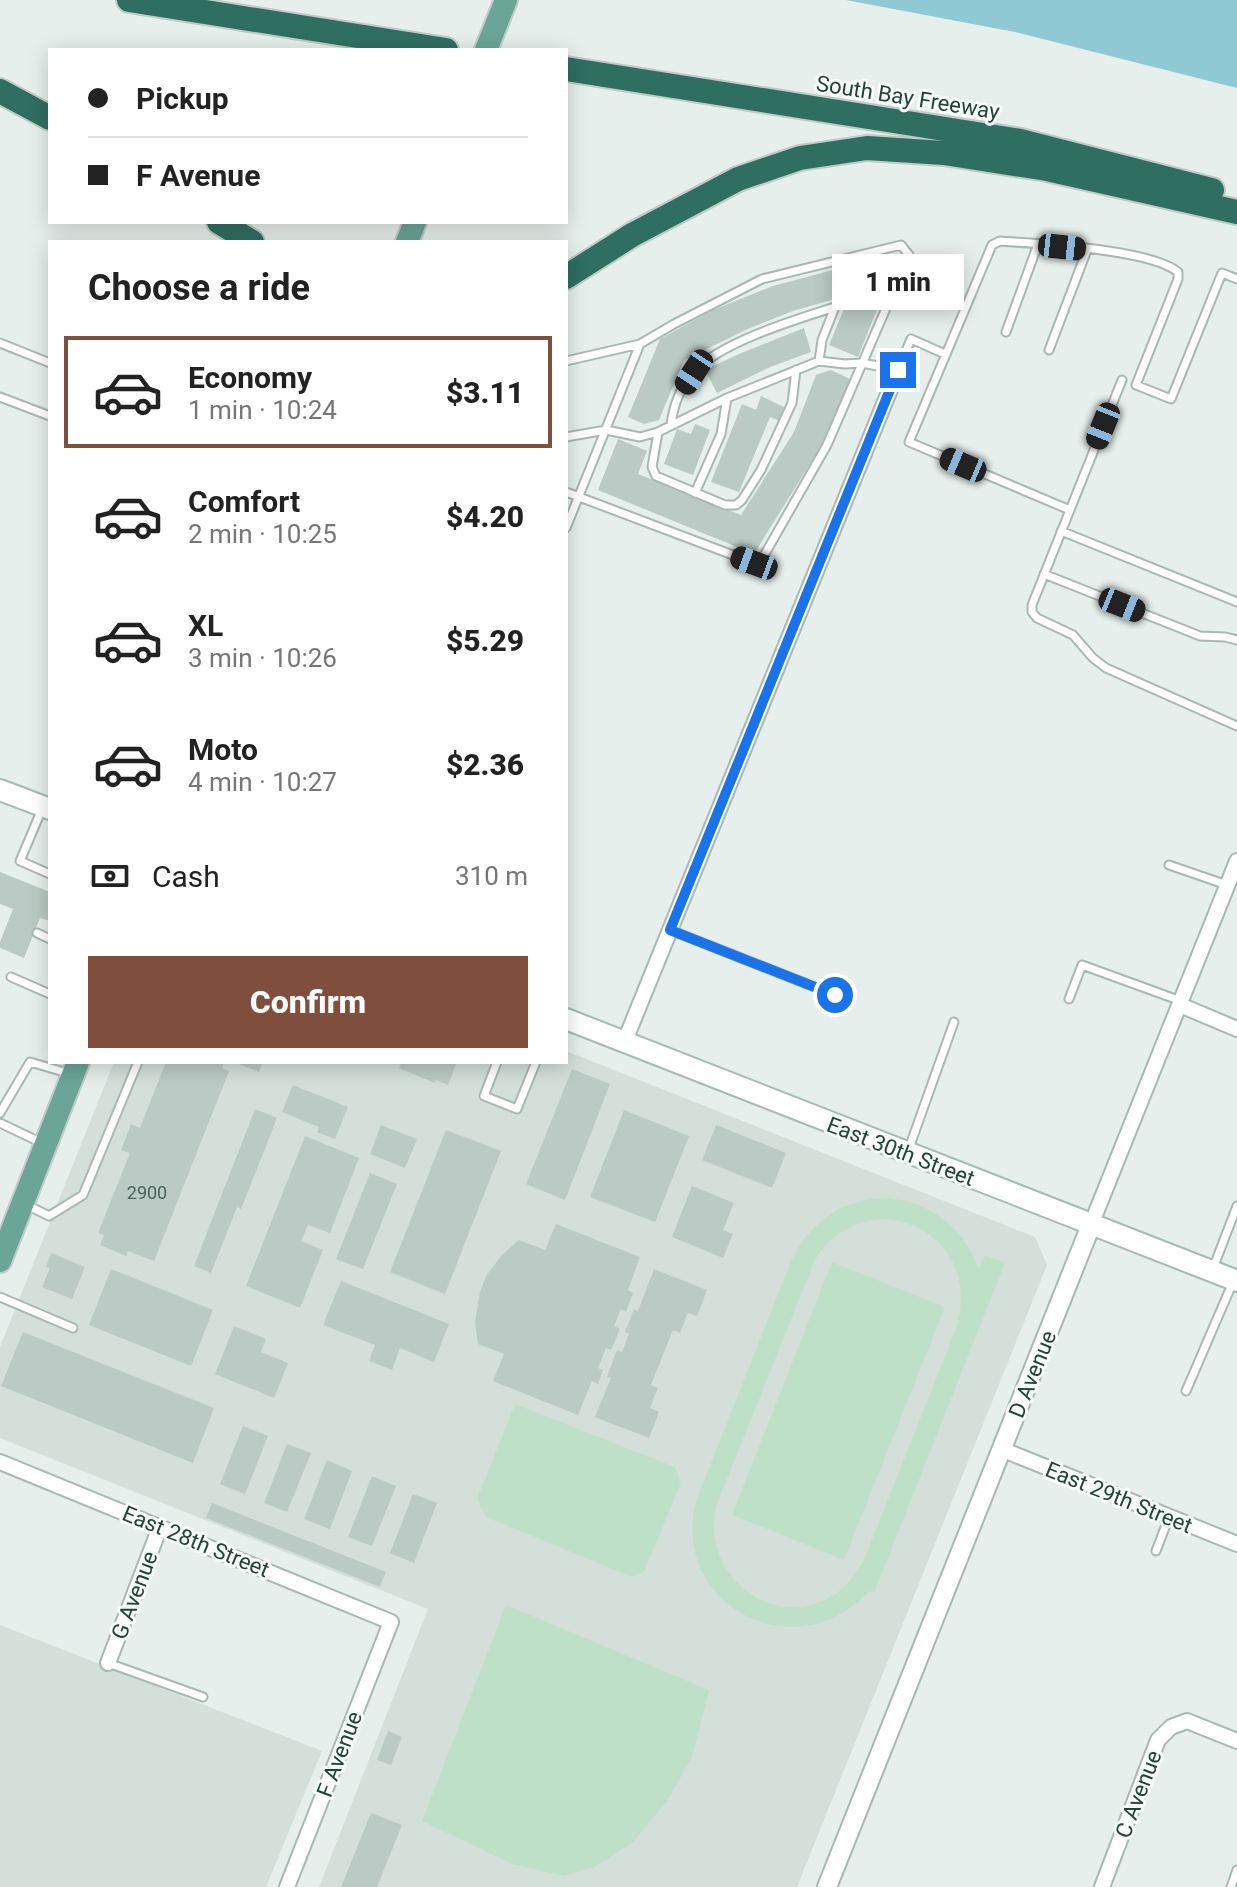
<!DOCTYPE html>
<meta charset="utf-8">
<style>
body{margin:0;font-family:Roboto,sans-serif;background:#f6f6f6;color:#222;height:100vh;display:flex;flex-direction:column;font-size:30px;white-space:nowrap}
*{box-sizing:border-box;margin:0}
p{font-size:26px;color:#767676}
.icon{flex:none;width:44px;height:44px;fill:none;stroke:currentColor;stroke-width:2;stroke-linecap:round;stroke-linejoin:round}
.map{position:relative;flex:1;overflow:hidden}
.side{position:absolute;left:48px;top:240px;width:520px;height:824px;display:flex;flex-direction:column;background:#fff;border-radius:0px;box-shadow:0 4px 20px #0003}
.side>*{flex:none}
.banner{position:absolute;left:48px;top:48px;width:520px;height:176px;border-radius:0px;box-shadow:0 4px 20px #0003;display:grid;align-content:center;height:176px;padding:0 40px;background:#fff}
.end{position:absolute;width:36px;height:36px;margin:-18px;border:10px solid #1a73e8;background:#fff;box-shadow:0 0 0 4px #fff}
.from{border-radius:50%}
.bubble{position:absolute;height:56px;border-radius:0px;background:#fff;box-shadow:0 4px 20px #0003;font-size:26px;font-weight:800;line-height:56px;text-align:center}
.car{position:absolute;width:24px;height:48px;margin:-24px -12px;border-radius:10px;box-shadow:0 0 6px 2px #0007;background:linear-gradient(#222 24%,#8ab4d8 0 40%,#222 0 76%,#8ab4d8 0 86%,#222 0)}
.banner b{display:flex;align-items:center;gap:28px;height:76px;font-size:30px}
.banner b+b{border-top:2px solid #e0e0e0}
.banner i{width:20px;height:20px;background:#222}
ul{padding:0;list-style:none}
li{display:flex;align-items:center;gap:24px;height:112px;margin:0 16px 12px;padding:0 24px;border:4px solid transparent;border-radius:0px}
li div{flex:1}
li b{display:block;font-size:30px}
li em{font-style:normal;font-weight:800}
li.current{border-color:#804e3d}
li>.icon{width:72px;height:72px;stroke-width:1.5}
h2{padding:0 40px;font-size:36px;line-height:96px}
.pay{display:flex;align-items:center;gap:20px;height:88px;padding:0 40px;font-size:30px}
.pay p{margin-inline-start:auto}
.button{display:flex;gap:16px;margin-top:auto;padding:16px 40px}
.button a{flex:1;height:92px;border-radius:0px;background:#804e3d;color:#fff;font-size:32px;font-weight:800;line-height:92px;text-align:center}
.map>svg:first-child{display:block}
.built{fill:#d4dfda}
.green{fill:#bfe0c8;fill-rule:evenodd}
.water{fill:#8ec9d4}
.building{fill:#bbcac4}
.lines{fill:none;stroke-linecap:round;stroke-linejoin:round}
.service-casing{stroke:#a8b8b2;stroke-width:11}
.minor-casing{stroke:#a8b8b2;stroke-width:18}
.tertiary-casing{stroke:#a8b8b2;stroke-width:22}
.secondary-casing{stroke:#a4bbb3;stroke-width:24}
.primary-casing{stroke:#c2cac8;stroke-width:26}
.motorway-casing{stroke:#c2cac8;stroke-width:28}
.service{stroke:#fff;stroke-width:7}
.minor{stroke:#fff;stroke-width:14}
.tertiary{stroke:#fff;stroke-width:18}
.secondary{stroke:#fff;stroke-width:20}
.primary{stroke:#6aa596;stroke-width:22}
.motorway{stroke:#2f6f62;stroke-width:24}
.route{stroke:#1a73e8;stroke-width:10}
.labels{text-anchor:middle;stroke-width:6;stroke-linejoin:round;paint-order:stroke}
.number-label{font-size:18px;fill:#4a645c}
.street-label{font-size:22px;fill:#24423a;stroke:#f7fbf9}
</style>
<div class="map">
<svg width="1237" height="1887" viewBox="0 0 1237 1887">
<rect width="100%" height="100%" fill="#e6efeb"/>
<path class="built" d="M566 1051 1035 1237 1047 1265 797 1887H319L428 1609 0 1438V1347L114 1062H566Z
M0 1625 322 1751 266 1887H0Z"/>
<path class="green" d="M887 1198C931 1202 963 1227 979 1268L985 1255 1005 1263 874 1593 869 1591C797 1671 669 1606 696 1501L791 1261C810 1222 843 1198 887 1198ZM883 1219C942 1223 972 1271 957 1326L865 1557C859 1568 853 1578 844 1587 785 1640 697 1580 717 1504L815 1260C830 1235 854 1221 883 1219Z
M832 1262 945 1307 844 1560 732 1515Z
M515 1404 675 1467 681 1483 644 1572 632 1577 486 1517 477 1499Z
M506 1605 709 1690 692 1757 668 1800 632 1843 594 1867 564 1876 512 1864 422 1821Z"/>
<path class="water" d="M846 0H1237V88L1015 32Z"/>
<path class="building" d="M885 256 896 262 858 357 829 345 848 299 845 296 793 311 750 328 684 360 659 420 644 424 628 417 660 339 713 310 773 286Z
M804 328 811 352 770 367 717 393 705 370 739 354Z
M831 370 850 379 821 446 754 554 598 490 618 439 647 451 638 474 741 515 794 432 816 375Z
M761 396 786 408 780 421 770 417 739 492 711 482 742 404 756 410Z
M695 424 710 430 693 475 664 464 677 429 691 434Z
M0 872 50 892V921L40 918 24 958 0 948V942L13 909 0 904Z
M166 1062H224L222 1068 229 1071 154 1261 128 1251 126 1256 100 1245 104 1235 98 1233 130 1153 121 1150 131 1124 140 1128Z
M234 1062H263L259 1072Z
M402 1062H457L448 1085 436 1080 435 1083 399 1068Z
M572 1069 610 1084 565 1200 526 1184Z
M293 1085 348 1107 335 1139 317 1132 319 1127 282 1112Z
M255 1109 277 1118 241 1209 237 1207 211 1273 194 1266Z
M624 1110 689 1136 655 1222 590 1197Z
M381 1125 417 1139 405 1168 370 1154Z
M716 1125 786 1153 772 1188 702 1160Z
M446 1130 501 1151 445 1294 390 1272Z
M305 1136 359 1158 330 1233 308 1225 301 1241 323 1250 300 1308 246 1286Z
M370 1173 397 1184 363 1269 336 1259Z
M692 1186 734 1203 723 1230 733 1234 723 1258 672 1237Z
M556 1224 640 1257 628 1290 633 1293 626 1312 621 1309 614 1326 620 1329 611 1350 606 1348 598 1368 603 1370 598 1384 592 1381 578 1415 493 1381 504 1354 478 1344 475 1322 480 1292 486 1276 502 1255 519 1240 545 1250Z
M51 1253 85 1267 72 1299 42 1287 50 1268 46 1267Z
M111 1269 213 1310 191 1366 89 1325Z
M654 1269 707 1290 697 1316 688 1313 680 1333 673 1330 651 1385 658 1388 650 1408 659 1412 649 1438 595 1417 611 1378 607 1377 617 1350 622 1352 629 1334 625 1332 634 1309 638 1311Z
M341 1281 449 1324 434 1362 400 1348 392 1370 369 1361 375 1345 323 1325Z
M234 1326 266 1339 261 1352 288 1363 274 1398 215 1374Z
M23 1332 214 1408 193 1463 1 1386Z
M243 1426 268 1436 245 1494 220 1484Z
M287 1444 311 1453 287 1512 264 1503Z
M327 1460 352 1471 330 1529 304 1519Z
M372 1476 396 1486 372 1546 348 1537Z
M413 1494 437 1503 414 1563 390 1553Z
M212 1503 386 1572 380 1587 206 1518Z
M388 1731 402 1737 391 1765 377 1760Z
M371 1813 402 1825 377 1887H341Z"/>
<g class="lines">
<g class="service-casing">
<path id="service" d="M1237 279 1222 273 1171 399 1136 385 1178 279V272C1150 249 1040 244 1000 241L992 245 909 442 1070 510 1032 605V612L1037 618 1073 635 1093 658 1106 668 1237 726
M1006 332 1038 244
M0 343 50 363
M1049 350 1087 250
M566 361 640 344 566 528
M0 397 50 416
M671 425C673 407 680 388 693 373 718 343 797 319 835 307L822 340 819 361
M658 432 652 467 656 476 725 505H736L742 500 761 470 792 403 796 370
M566 437 606 430 640 437 658 432 727 398 819 361 845 364 862 363 898 370 911 339 945 354
M566 492 754 563 762 559 827 445 909 255 901 245 762 279 674 324 640 344
M695 493 721 434 727 398
M1070 510 1122 380
M1061 531 1237 602
M1044 574 1200 636 1225 637 1237 640
M42 809 20 861 50 874
M1169 865 1227 885
M670 930 835 995
M37 933 50 939
M11 977 50 994
M1069 999 1082 965 1181 1001
M497 1062 484 1096 517 1109 536 1062
M0 1113 30 1062 71 1074
M0 1123 44 1144
M908 1151 954 1022
M25 1204 49 1216 83 1195 138 1062
M1212 1271 1237 1206
M0 1297 73 1328
M1186 1391 1233 1282
M1156 1551 1169 1517
M108 1663 203 1697
M1231 1887 1237 1870"/>
</g>
<g class="minor-casing">
<path id="minor" d="M1180 1005 1237 1029
M624 1043 898 370
M1091 1225 1237 861
M1001 1449 1237 1544
M0 1462 391 1622 287 1887
M108 1663 160 1527
M1102 1887 1158 1740 1171 1727 1187 1721 1237 1741"/>
</g>
<g class="tertiary-casing">
<path id="tertiary" d="M827 1887 1091 1225"/>
</g>
<g class="secondary-casing">
<path id="secondary" d="M0 790 50 809
M566 1019 1237 1281"/>
</g>
<g class="primary-casing">
<path id="primary" d="M486 50 506 0
M407 242 415 222
M0 1261 78 1062"/>
</g>
<g class="motorway-casing">
<path id="motorway" d="M129 0 446 50
M566 69 1021 141 1212 190
M0 91 50 118
M219 222 252 242
M566 277 632 235 738 179 800 158 867 148 944 153 1047 169 1237 212"/>
</g>
<use href="#service" class="service"/>
<use href="#minor" class="minor"/>
<use href="#tertiary" class="tertiary"/>
<use href="#secondary" class="secondary"/>
<use href="#primary" class="primary"/>
<use href="#motorway" class="motorway"/>
</g>
<g class="lines">
<path class="route" d="M835 995 670 930 898 370"/>
</g>
<g class="labels">
<g class="number-label">
<text x="147" y="1199">2900</text>
</g>
<g class="street-label">
<text transform="translate(908 97) rotate(9)" y="8">South Bay Freeway</text>
<text transform="translate(901 1151) rotate(21)" y="8">East 30th Street</text>
<text transform="translate(1032 1374) rotate(-68)" y="8">D Avenue</text>
<text transform="translate(1119 1497) rotate(22)" y="8">East 29th Street</text>
<text transform="translate(196 1541) rotate(22)" y="8">East 28th Street</text>
<text transform="translate(134 1595) rotate(-69)" y="8">G Avenue</text>
<text transform="translate(339 1754) rotate(-69)" y="8">F Avenue</text>
<text transform="translate(1138 1794) rotate(-69)" y="8">C Avenue</text>
</g>
</g>
</svg>
<i class="end from" style="left:835px;top:995px"></i>
<i class="end" style="left:898px;top:370px"></i>
<div class="bubble" style="left:832px;top:254px;width:132px">1 min</div>
<i class="car" style="left:1062px;top:247px;rotate:96deg"></i>
<i class="car" style="left:694px;top:372px;rotate:213deg"></i>
<i class="car" style="left:1103px;top:426px;rotate:202deg"></i>
<i class="car" style="left:963px;top:465px;rotate:293deg"></i>
<i class="car" style="left:754px;top:563px;rotate:290deg"></i>
<i class="car" style="left:1122px;top:605px;rotate:112deg"></i>
<div class="banner">
<b><i class="from"></i>Pickup</b>
<b><i></i>F Avenue</b>
</div>
<section class="side">
<h2>Choose a ride</h2>
<ul>
<li class="current"><svg class="icon" aria-label="car" viewBox="0 0 24 24"><path d="M5 17H2v-5l4-1 3-4h7l3 4 3 1v5h-3M9 17h6M6 11h13"/><circle cx="7" cy="17" r="2"/><circle cx="17" cy="17" r="2"/></svg><div><b>Economy</b><p>1 min · 10:24</p></div><em>$3.11</em></li>
<li><svg class="icon" aria-label="car" viewBox="0 0 24 24"><path d="M5 17H2v-5l4-1 3-4h7l3 4 3 1v5h-3M9 17h6M6 11h13"/><circle cx="7" cy="17" r="2"/><circle cx="17" cy="17" r="2"/></svg><div><b>Comfort</b><p>2 min · 10:25</p></div><em>$4.20</em></li>
<li><svg class="icon" aria-label="car" viewBox="0 0 24 24"><path d="M5 17H2v-5l4-1 3-4h7l3 4 3 1v5h-3M9 17h6M6 11h13"/><circle cx="7" cy="17" r="2"/><circle cx="17" cy="17" r="2"/></svg><div><b>XL</b><p>3 min · 10:26</p></div><em>$5.29</em></li>
<li><svg class="icon" aria-label="car" viewBox="0 0 24 24"><path d="M5 17H2v-5l4-1 3-4h7l3 4 3 1v5h-3M9 17h6M6 11h13"/><circle cx="7" cy="17" r="2"/><circle cx="17" cy="17" r="2"/></svg><div><b>Moto</b><p>4 min · 10:27</p></div><em>$2.36</em></li>
</ul>
<div class="pay"><svg class="icon" aria-label="cash" viewBox="0 0 24 24"><path d="M3 7h18v10H3z"/><circle cx="12" cy="12" r="2"/></svg>Cash<p>310 m</p></div>
<div class="button"><a>Confirm</a></div>
</section>
</div>
